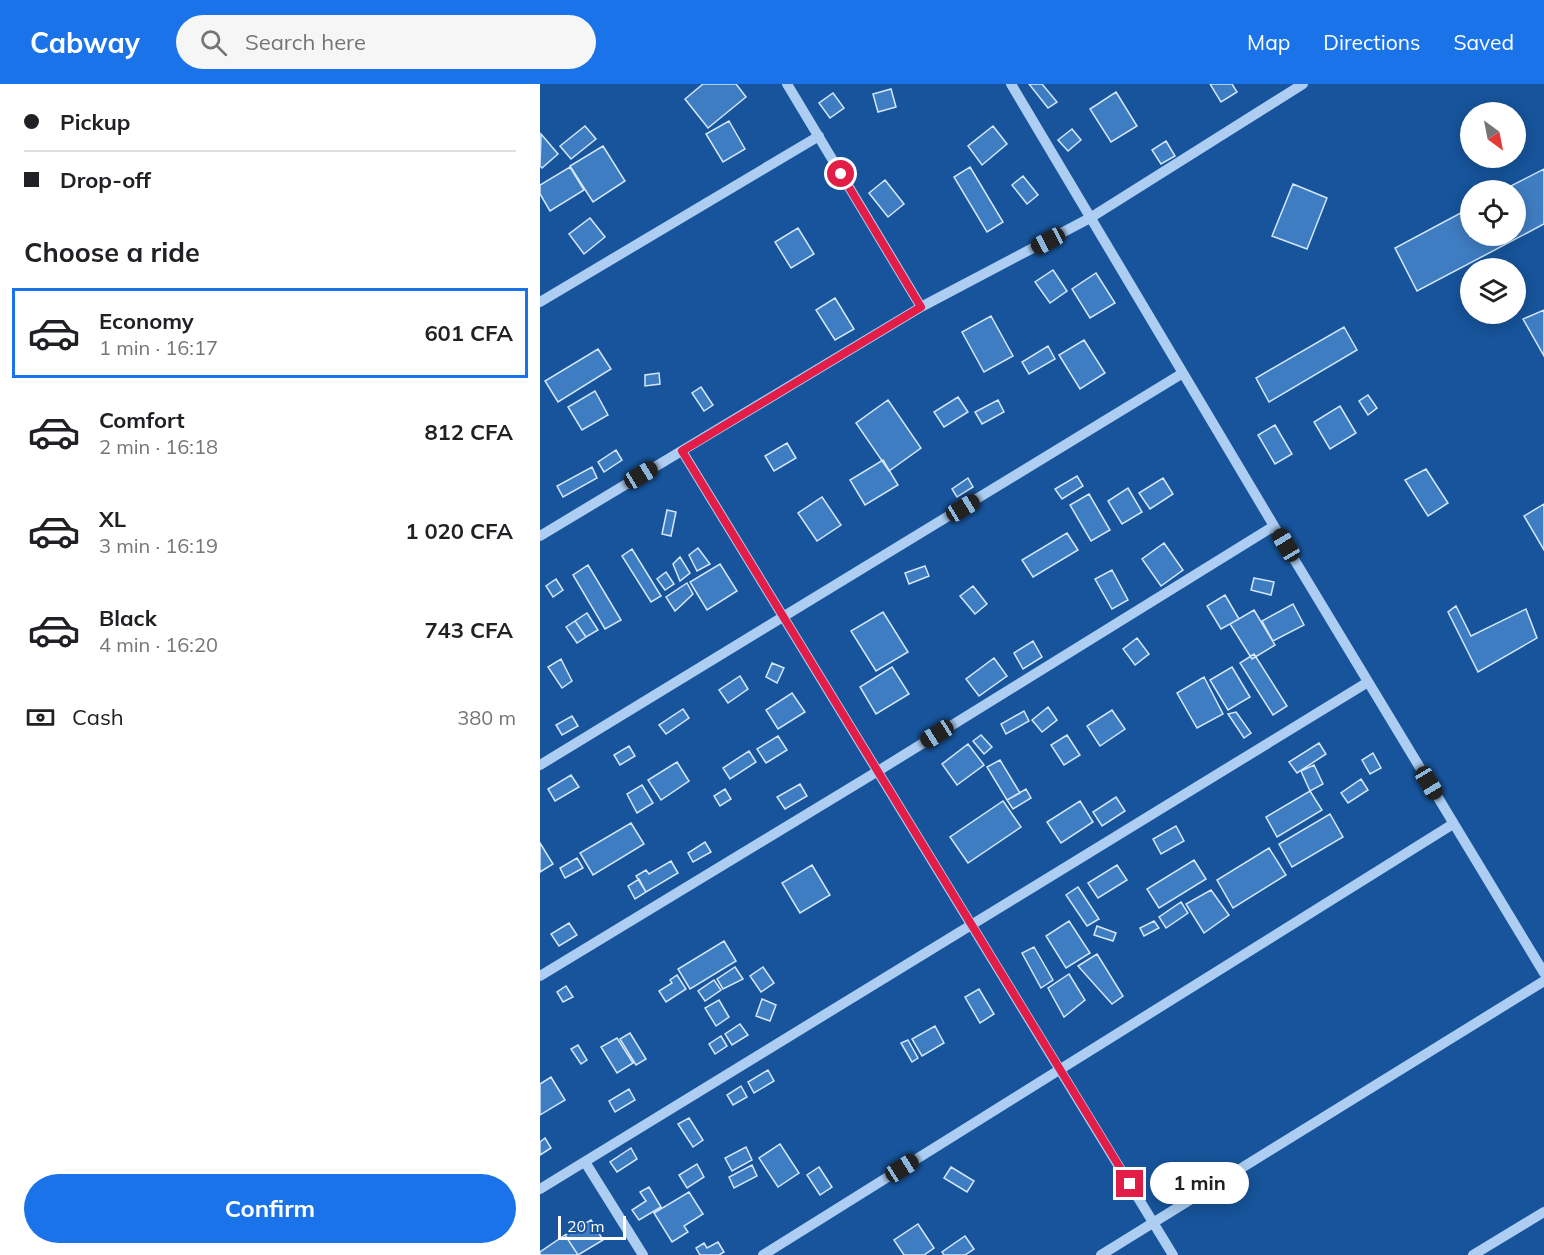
<!DOCTYPE html>
<meta charset="utf-8">
<style>
body{margin:0;font-family:Mulish,sans-serif;background:#f6f6f6;color:#202124;height:100vh;display:flex;flex-direction:column;font-size:22px;white-space:nowrap}
*{box-sizing:border-box;margin:0}
p{font-size:20px;color:#757577}
.icon{flex:none;width:33px;height:33px;fill:none;stroke:currentColor;stroke-width:2;stroke-linecap:round;stroke-linejoin:round}
.map{position:relative;flex:1;overflow:hidden}
.sheet{display:flex;flex-direction:column;background:#fff;width:540px}
.sheet>*{flex:none}
.guide{display:grid;align-content:center;height:132px;padding:0 24px;background:#fff}
.needle{width:39px;rotate:148deg}
.controls{position:absolute;left:920px;top:18px;display:grid;gap:12px}
.controls a{display:grid;place-items:center;width:66px;height:66px;border-radius:50%;background:#fff;box-shadow:0 3px 15px #0003;font-size:30px}
.scale{position:absolute;left:18px;bottom:15px;width:68px;box-sizing:border-box;padding-left:6px;border:3px solid #fff;border-top:0;font-size:16px;line-height:21px;white-space:nowrap;color:#fff;-webkit-text-stroke:4px #17549b;paint-order:stroke}
.end{position:absolute;width:27px;height:27px;margin:-14px;border:8px solid #e11d48;background:#fff;box-shadow:0 0 0 3px #fff}
.from{border-radius:50%}
.bubble{position:absolute;height:42px;border-radius:21px;background:#fff;box-shadow:0 3px 15px #0003;font-size:20px;font-weight:700;line-height:42px;text-align:center}
.car{position:absolute;width:18px;height:36px;margin:-18px -9px;border-radius:8px;box-shadow:0 0 4px 2px #0007;background:linear-gradient(#222 24%,#8ab4d8 0 40%,#222 0 76%,#8ab4d8 0 86%,#222 0)}
.guide b{display:flex;align-items:center;gap:21px;height:57px;font-size:22px}
.guide b+b{border-top:2px solid #e0e0e0}
.guide i{width:15px;height:15px;background:#202124}
ul{padding:0;list-style:none}
li{display:flex;align-items:center;gap:18px;height:90px;margin:0 12px 9px;padding:0 12px;border:3px solid transparent;border-radius:0px}
li div{flex:1}
li b{display:block;font-size:22px}
li em{font-style:normal;font-weight:700}
li.on{border-color:#1a73e8}
li>.icon{width:54px;height:54px;stroke-width:1.5}
h2{padding:0 24px;font-size:27px;line-height:72px}
.pay{display:flex;align-items:center;gap:15px;height:66px;padding:0 24px;font-size:22px}
.pay p{margin-inline-start:auto}
.cta{display:flex;gap:12px;margin-top:auto;padding:12px 24px}
.cta a{flex:1;height:69px;border-radius:36px;background:#1a73e8;color:#fff;font-size:24px;font-weight:700;line-height:69px;text-align:center}
header{display:flex;align-items:center;gap:36px;box-sizing:border-box;height:84px;padding:0 30px;background:#1a73e8;color:#fff}
header strong{font-size:28px}
nav{display:flex;gap:33px;margin-inline-start:auto;font-size:21px}
.search{width:420px;height:54px;background:#f6f6f6;display:flex;align-items:center;gap:15px;box-sizing:border-box;padding:0 21px;border-radius:33px;color:#757577;font-size:22px}
main{display:flex;flex:1;min-height:0}
.map>svg:first-child{display:block}
.building{fill:#3f7dc2;stroke:#d4e7fc;stroke-width:1.5}
.lines{fill:none;stroke-linecap:round;stroke-linejoin:round}
.minor{stroke:#adcef2;stroke-width:10}
.route{stroke:#e11d48;stroke-width:8}
</style>
<header>
<strong>Cabway</strong>
<div class="search"><svg class="icon" aria-label="search" viewBox="0 0 24 24"><circle cx="10" cy="10" r="6"/><path d="M15 15l6 6"/></svg>Search here</div>
<nav><a>Map</a><a>Directions</a><a>Saved</a></nav>
</header>
<main>
<section class="sheet">
<div class="guide">
<b><i class="from"></i>Pickup</b>
<b><i></i>Drop-off</b>
</div>
<h2>Choose a ride</h2>
<ul>
<li class="on"><svg class="icon" aria-label="car" viewBox="0 0 24 24"><path d="M5 17H2v-5l4-1 3-4h7l3 4 3 1v5h-3M9 17h6M6 11h13"/><circle cx="7" cy="17" r="2"/><circle cx="17" cy="17" r="2"/></svg><div><b>Economy</b><p>1 min · 16:17</p></div><em>601 CFA</em></li>
<li><svg class="icon" aria-label="car" viewBox="0 0 24 24"><path d="M5 17H2v-5l4-1 3-4h7l3 4 3 1v5h-3M9 17h6M6 11h13"/><circle cx="7" cy="17" r="2"/><circle cx="17" cy="17" r="2"/></svg><div><b>Comfort</b><p>2 min · 16:18</p></div><em>812 CFA</em></li>
<li><svg class="icon" aria-label="car" viewBox="0 0 24 24"><path d="M5 17H2v-5l4-1 3-4h7l3 4 3 1v5h-3M9 17h6M6 11h13"/><circle cx="7" cy="17" r="2"/><circle cx="17" cy="17" r="2"/></svg><div><b>XL</b><p>3 min · 16:19</p></div><em>1 020 CFA</em></li>
<li><svg class="icon" aria-label="car" viewBox="0 0 24 24"><path d="M5 17H2v-5l4-1 3-4h7l3 4 3 1v5h-3M9 17h6M6 11h13"/><circle cx="7" cy="17" r="2"/><circle cx="17" cy="17" r="2"/></svg><div><b>Black</b><p>4 min · 16:20</p></div><em>743 CFA</em></li>
</ul>
<div class="pay"><svg class="icon" aria-label="cash" viewBox="0 0 24 24"><path d="M3 7h18v10H3z"/><circle cx="12" cy="12" r="2"/></svg>Cash<p>380 m</p></div>
<div class="cta"><a>Confirm</a></div>
</section>
<div class="map">
<svg width="1004" height="1171" viewBox="0 0 1004 1171">
<rect width="100%" height="100%" fill="#17549b"/>
<path class="building" d="M163 0H196L206 13 168 44 145 15Z
M489 0H502L517 18 508 24Z
M670 0H692L697 8 681 18Z
M351 5 356 23 338 28 333 10Z
M576 8 597 42 571 58 550 25Z
M293 9 304 24 290 34 279 19Z
M189 37 205 65 183 78 166 50Z
M45 42 56 55 31 75 20 62Z
M453 42 467 60 442 81 428 62Z
M532 45 541 56 528 67 518 56Z
M1 50 18 70 2 84 0 82Z
M626 57 635 72 621 80 612 66Z
M63 62 85 97 53 118 30 82Z
M30 83 44 106 10 127 0 110V101Z
M430 83 463 138 447 148 414 93Z
M1004 85V140L877 207 855 164 930 124V152H975V106H963Z
M483 92 498 111 487 120 472 101Z
M345 96 364 120 348 133 329 109Z
M753 100 787 114 767 165 732 152Z
M50 134 65 153 44 170 29 150Z
M258 144 274 170 251 184 235 158Z
M513 186 527 207 510 219 495 198Z
M556 189 575 219 550 234 532 205Z
M295 214 314 245 295 256 276 226Z
M1004 226V272L983 235Z
M451 232 473 272 444 288 422 248Z
M804 243 817 266 729 318 716 294Z
M544 256 565 289 540 305 519 271Z
M508 262 515 275 489 290 482 278Z
M58 265 71 285 18 318 5 297Z
M119 289 120 300 105 302V291Z
M161 303 173 321 164 327 152 309Z
M55 307 68 331 42 346 28 323Z
M828 311 837 324 828 331 819 317Z
M418 313 428 328 404 343 394 328Z
M348 316 381 364 349 387 316 339Z
M458 316 464 328 442 340 435 328Z
M800 322 816 349 790 365 774 338Z
M735 341 752 370 735 380 718 351Z
M247 359 256 374 234 387 225 372Z
M76 366 82 376 64 388 58 378Z
M343 376 358 401 325 421 310 396Z
M52 383 57 394 23 413 17 402Z
M886 385 908 419 888 432 865 396Z
M537 392 543 402 522 415 515 405Z
M428 394 433 403 417 413 412 405Z
M623 394 633 410 610 425 599 409Z
M588 404 602 428 582 440 568 417Z
M549 410 570 446 551 457 530 421Z
M282 413 301 441 277 457 258 429Z
M1004 420V466L984 432Z
M127 426 136 428 131 452 122 450Z
M527 449 538 466 493 493 482 476Z
M624 459 643 486 621 502 602 475Z
M158 464 170 480 157 487 149 471Z
M92 465 121 512 111 518 82 472Z
M140 473 150 489 140 497 133 480Z
M180 480 197 507 167 526 150 498Z
M48 481 81 536 65 545 33 491Z
M385 482 389 492 369 500 365 489Z
M572 486 588 516 572 525 555 495Z
M126 488 134 500 125 506 117 495Z
M714 494 734 498 731 511 711 506Z
M16 495 23 506 13 513 6 502Z
M147 499 153 510 135 527 126 513Z
M433 502 447 520 435 530 420 512Z
M685 511 699 535 681 545 667 522Z
M753 520 764 541 733 557 722 537Z
M916 522 931 552 986 525 997 554 938 588 908 528Z
M714 526 735 561 712 575 690 540Z
M343 528 368 568 336 587 311 547Z
M47 529 58 546 46 553 35 537Z
M35 537 46 553 37 559 26 543Z
M597 554 609 570 595 581 583 565Z
M493 557 502 573 483 585 474 569Z
M714 570 747 622 733 631 700 579Z
M454 574 467 592 439 612 426 595Z
M21 575 32 597 22 604 8 583Z
M232 579 244 584 237 599 226 593Z
M352 583 369 610 336 630 320 603Z
M692 583 710 613 688 626 670 596Z
M200 592 208 605 188 619 179 606Z
M664 593 683 630 657 644 637 609Z
M252 609 265 628 238 645 226 626Z
M508 623 517 636 502 648 492 636Z
M143 625 149 634 126 650 119 641Z
M572 626 585 645 560 662 547 642Z
M484 627 489 637 466 650 461 640Z
M696 628 711 649 704 654 688 630Z
M32 632 38 642 22 651 16 641Z
M441 651 452 663 444 670 433 657Z
M527 651 540 671 524 681 511 661Z
M238 652 247 666 226 679 217 665Z
M779 659 786 670 757 689 749 678Z
M428 660 444 681 417 701 402 680Z
M89 662 95 672 80 681 74 671Z
M209 667 216 678 190 695 183 684Z
M833 669 841 684 830 690 822 676Z
M460 676 480 709 467 716 447 683Z
M137 678 149 697 121 716 108 696Z
M774 681 783 700 770 707 761 687Z
M31 691 39 703 15 717 8 705Z
M821 695 828 706 808 719 801 709Z
M260 700 267 712 245 725 237 713Z
M102 701 113 719 97 729 87 710Z
M185 705 191 715 180 722 174 712Z
M486 705 491 714 473 725 467 716Z
M770 707 782 726 737 753 726 733Z
M576 713 585 727 562 742 553 728Z
M463 717 481 743 428 779 410 753Z
M540 717 553 738 521 759 507 738Z
M790 730 803 753 752 783 739 760Z
M91 739 104 760 53 791 40 769Z
M636 742 644 757 621 770 613 755Z
M165 758 171 768 153 778 148 769Z
M0 759 13 780 0 788Z
M729 764 746 791 693 824 677 796Z
M37 774 43 784 25 794 20 784Z
M654 776 666 795 619 824 607 805Z
M131 777 138 789 106 808 96 792 106 786 109 790Z
M272 781 290 811 260 829 242 799Z
M577 781 587 796 558 814 548 799Z
M99 795 106 808 95 815 88 802Z
M538 803 559 835 547 842 526 811Z
M671 806 689 831 664 849 646 820Z
M641 818 648 829 626 844 619 833Z
M529 837 550 869 526 884 506 852Z
M614 837 619 844 604 852 600 844Z
M29 839 37 851 19 862 11 850Z
M557 842 576 849 573 857 554 851Z
M184 857 196 877 150 905 138 885Z
M494 863 513 896 501 904 482 869Z
M557 870 583 912 572 920 538 882Z
M195 883 203 895 183 905 177 895Z
M223 883 234 899 221 908 210 892Z
M529 890 545 916 524 933 508 904Z
M137 891 146 905 126 918 119 907 132 899 130 896Z
M174 896 181 906 165 917 158 907Z
M26 902 33 913 23 918 17 908Z
M439 905 454 930 440 939 425 913Z
M222 915 236 921 230 937 216 932Z
M179 916 189 933 176 942 165 924Z
M200 940 208 951 192 961 185 950Z
M395 942 404 959 382 972 372 955Z
M90 949 106 975 96 981 80 955Z
M181 952 187 962 175 970 169 960Z
M77 954 93 979 77 989 61 963Z
M368 956 378 974 372 978 361 959Z
M38 961 47 976 41 980 31 965Z
M228 986 234 997 214 1009 208 998Z
M11 993 25 1016 0 1031V1000Z
M201 1002 207 1013 193 1021 187 1011Z
M89 1005 95 1016 75 1028 69 1017Z
M149 1034 163 1056 153 1063 138 1040Z
M5 1054 11 1064 0 1071V1058Z
M240 1060 259 1089 238 1103 219 1074Z
M206 1063 212 1076 192 1087 185 1074Z
M91 1064 97 1075 77 1088 70 1078Z
M157 1080 164 1093 147 1104 139 1091Z
M212 1081 217 1092 194 1104 189 1093Z
M279 1083 292 1103 280 1111 267 1091Z
M411 1083 434 1097 427 1108 404 1094Z
M109 1103 121 1123 99 1136 92 1126 106 1117 100 1108Z
M149 1108 163 1130 144 1142 148 1148 132 1158 114 1129Z
M51 1136 63 1156 38 1171 25 1151Z
M378 1140 394 1164 384 1171H364L354 1156Z
M25 1151 38 1171H0V1168Z
M425 1152 434 1165 425 1171H404L402 1168Z
M178 1158 184 1168 179 1171H160L156 1164 164 1159 167 1164Z"/>
<g class="lines">
<path class="minor" d="M247 0 381 223
M471 0 734 442 1004 889
M0 218 279 52
M142 367 633 1171
M0 452 381 223 550 134 763 0
M0 681 643 289
M0 892 338 687 734 442
M45 1078 103 1171
M0 1105 828 598
M223 1171 913 740
M561 1171 1004 897
M933 1171 1004 1128"/>
</g>
<g class="lines">
<path class="route" d="M301 90 381 223 142 367 590 1100"/>
</g>
</svg>
<div class="controls">
<a><svg class="needle" viewBox="-14 -14 28 28"><path d="M0-13l5 13h-10z" fill="#e53935"/><path d="M0 13l5-13h-10z" fill="#757577"/></svg></a>
<a><svg class="icon" aria-label="locate" viewBox="0 0 24 24"><circle cx="12" cy="12" r="6"/><path d="M12 2v4M12 18v4M2 12h4M18 12h4"/></svg></a>
<a><svg class="icon" aria-label="layers" viewBox="0 0 24 24"><path d="M12 4l9 5-9 5-9-5zM3 14l9 5 9-5"/></svg></a>
</div>
<div class="scale">20 m</div>
<i class="end from" style="left:301px;top:90px"></i>
<i class="end" style="left:590px;top:1100px"></i>
<div class="bubble" style="left:610px;top:1078px;width:99px">1 min</div>
<i class="car" style="left:508px;top:157px;rotate:242deg"></i>
<i class="car" style="left:101px;top:391px;rotate:59deg"></i>
<i class="car" style="left:423px;top:424px;rotate:59deg"></i>
<i class="car" style="left:746px;top:461px;rotate:329deg"></i>
<i class="car" style="left:397px;top:650px;rotate:238deg"></i>
<i class="car" style="left:889px;top:699px;rotate:149deg"></i>
<i class="car" style="left:362px;top:1084px;rotate:58deg"></i>
</div>
</main>
